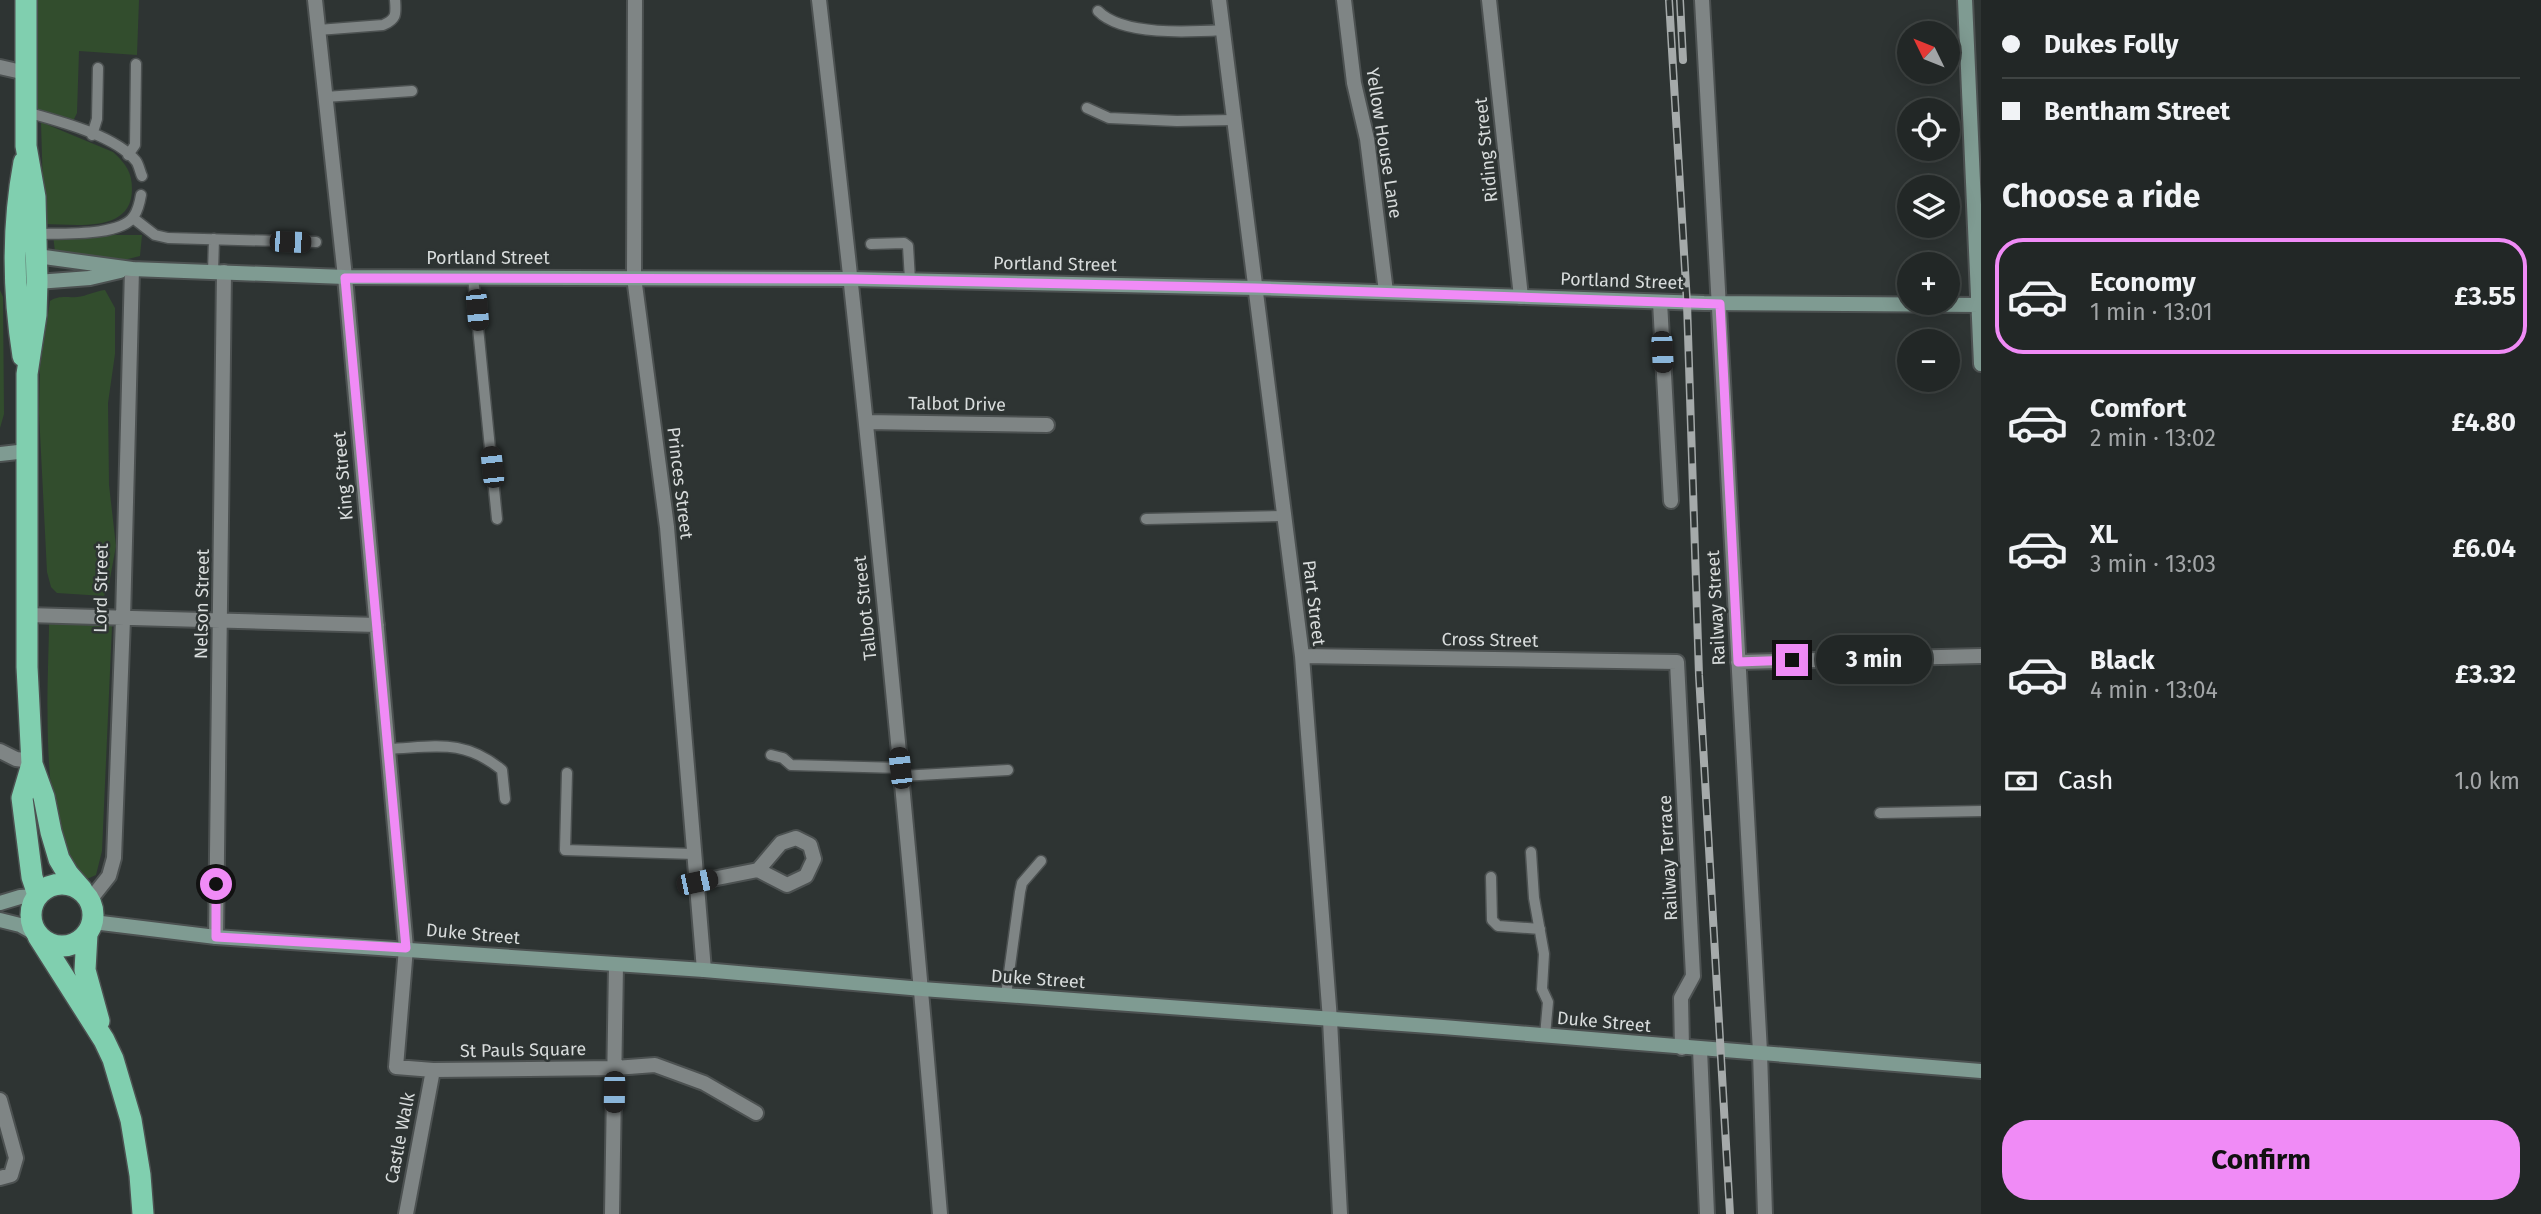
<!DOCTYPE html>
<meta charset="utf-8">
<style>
body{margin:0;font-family:"Fira Sans",sans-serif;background:#2e3332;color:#f1f3f6;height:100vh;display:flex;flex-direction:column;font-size:26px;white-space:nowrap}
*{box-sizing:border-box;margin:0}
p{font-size:23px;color:#a2a5a7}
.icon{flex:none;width:38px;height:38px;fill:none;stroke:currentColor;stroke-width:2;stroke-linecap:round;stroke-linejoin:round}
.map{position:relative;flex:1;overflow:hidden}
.panel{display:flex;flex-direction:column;background:#222726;width:560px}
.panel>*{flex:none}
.guide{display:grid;align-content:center;height:154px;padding:0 21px;background:#222726}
.needle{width:46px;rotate:313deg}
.controls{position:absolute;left:1897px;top:21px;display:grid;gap:14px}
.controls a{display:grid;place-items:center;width:63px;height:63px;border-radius:50%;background:#222726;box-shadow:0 4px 18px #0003,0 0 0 2px #3f4443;font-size:35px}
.end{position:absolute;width:32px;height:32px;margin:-16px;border:9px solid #f08bf6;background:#111;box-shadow:0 0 0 4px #111}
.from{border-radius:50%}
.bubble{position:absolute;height:49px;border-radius:24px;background:#222726;box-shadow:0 4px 18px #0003,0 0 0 2px #3f4443;font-size:23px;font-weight:700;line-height:49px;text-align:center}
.car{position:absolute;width:21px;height:42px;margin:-21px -10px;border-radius:9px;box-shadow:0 0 5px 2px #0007;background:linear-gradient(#222 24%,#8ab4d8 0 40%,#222 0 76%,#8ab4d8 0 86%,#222 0)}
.guide b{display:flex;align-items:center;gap:24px;height:66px;font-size:26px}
.guide b+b{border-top:2px solid #3f4443}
.guide i{width:18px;height:18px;background:#f1f3f6}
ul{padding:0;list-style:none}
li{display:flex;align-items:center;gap:21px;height:116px;margin:0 14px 10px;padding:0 7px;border:4px solid transparent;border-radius:28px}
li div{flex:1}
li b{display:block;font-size:26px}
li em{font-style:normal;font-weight:700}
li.active{border-color:#f08bf6}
li>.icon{width:63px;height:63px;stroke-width:1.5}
h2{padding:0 21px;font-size:32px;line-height:84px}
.pay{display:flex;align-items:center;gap:18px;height:77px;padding:0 21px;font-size:26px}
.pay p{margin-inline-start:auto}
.cta{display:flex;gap:14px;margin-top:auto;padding:14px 21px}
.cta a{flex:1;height:80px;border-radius:28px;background:#f08bf6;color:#111;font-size:28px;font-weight:700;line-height:80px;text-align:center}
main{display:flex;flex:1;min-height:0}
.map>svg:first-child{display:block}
.green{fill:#324d2d}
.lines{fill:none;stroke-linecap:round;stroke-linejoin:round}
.lane-casing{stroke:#4c5151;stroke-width:13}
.street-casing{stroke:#4c5151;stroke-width:18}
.secondary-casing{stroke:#4c5151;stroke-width:18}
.highway-casing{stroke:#4c5151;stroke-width:24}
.lane{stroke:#7f8585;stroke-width:10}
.street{stroke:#7f8585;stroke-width:14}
.secondary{stroke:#7f9b92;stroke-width:14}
.highway{stroke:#80cfaf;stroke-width:21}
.rail-casing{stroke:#a5aaaa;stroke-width:8}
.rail{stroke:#2e3433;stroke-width:5;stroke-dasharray:16;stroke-linecap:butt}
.route{stroke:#f08bf6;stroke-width:9}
.labels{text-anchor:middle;stroke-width:5;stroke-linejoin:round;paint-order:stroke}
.street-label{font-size:18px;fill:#d8dcdc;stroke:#2e3433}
</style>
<main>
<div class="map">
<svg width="1981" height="1214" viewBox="0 0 1981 1214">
<rect width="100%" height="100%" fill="#2e3433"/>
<path class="green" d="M35 0H139L137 55 79 51 77 113 71 125 35 115Z
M41 122 113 152C126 164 132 172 132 189 132 234 75 224 44 224Z
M53 235H142L140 256 120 261 55 252Z
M0 290 3 297 4 414 0 428Z
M105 290 115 308V354L108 403 109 485 116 546 109 584 104 596 57 593 51 587 47 572 39 413 40 367 50 301C60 295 66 298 77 297 87 296 95 291 105 290Z
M49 624 112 626 102 851 96 875 87 879C36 848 49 680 49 624Z"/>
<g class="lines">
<g class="lane-casing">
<path id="lane" d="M1098 11C1122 36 1190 32 1223 30
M318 30 383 25C397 19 396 14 395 0
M325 97 412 91
M1087 108 1109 118 1177 121 1234 120
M26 112C58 121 115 135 136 161 139 165 140 172 142 176
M92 135 97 119 98 68
M128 155 135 145 136 64
M133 218 155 235 168 238 316 242
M36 234C59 233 121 237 134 216 138 210 140 201 141 195
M871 244 904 243 908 246 910 280
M213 272 214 239
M473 277 497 519
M1146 519 1284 516
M388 749C435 747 463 738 502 770L505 799
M771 755 783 758 791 765 900 768
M567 773 565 850 694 854
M901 776 1008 770
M1880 813 1981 811
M1531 852 1534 898 1544 954 1542 989 1548 1002 1545 1036
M1491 877 1492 920 1498 926 1540 929
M1006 995 1020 892 1022 883 1041 861"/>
</g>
<g class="street-casing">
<path id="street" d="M315 0 345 277 406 948 396 1067 433 1070 615 1068 655 1065 704 1083 756 1113
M635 0 634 277 667 527 704 970
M819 0C866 404 907 809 940 1214
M1219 0 1302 656 1330 1020 1340 1214
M1344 0 1354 83 1367 139 1386 292
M1489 0 1521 297
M1702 0 1760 1052 1765 1214
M0 67 26 73
M1660 302 1671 501
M866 422 1047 425
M27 615 377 625
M1302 656 1677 662 1693 976 1681 998 1682 1048
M1738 662 1981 656
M0 751 16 759 32 761
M697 882 758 870 781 843 796 838 810 845 814 859 806 876 787 885 758 870
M90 900 109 876 114 858 123 619 132 269
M216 937 224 272
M1700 1049 1707 1214
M0 1100 16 1158 11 1175 0 1178
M406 1214 433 1070
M612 1214 616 965"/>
</g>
<g class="secondary-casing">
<path id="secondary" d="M1965 0 1981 364
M37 256 132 269 345 277 852 279 1255 288 1704 303 1981 305
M37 282 90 278 120 271
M0 454 27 451
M0 903 20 897 37 896
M0 920 20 925 36 934
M93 922 216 937 704 970 922 989 1443 1027 1981 1071"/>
</g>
<g class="highway-casing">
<path id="highway" d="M26 0V146L35 197 37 282 36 315 27 374V667L32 764 22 798 32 877 38 895
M23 356C13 293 12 226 24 162
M32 764 44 797 51 832 59 859 68 874 82 890
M31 915a31 31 0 1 1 62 0a31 31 0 1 1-62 0Z
M87 934 85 970 99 1021
M38 936 104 1040 113 1059 131 1120 140 1175 143 1214"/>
</g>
<use href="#lane" class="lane"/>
<use href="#street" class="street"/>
<use href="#secondary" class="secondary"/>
<use href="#highway" class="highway"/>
<g class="rail-casing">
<path id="rail" d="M1669 0 1687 303 1699 675 1730 1214
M1680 0 1683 60"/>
</g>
<use href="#rail" class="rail"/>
</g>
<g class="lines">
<path class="route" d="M216 884V937L406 948 345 278 852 279 1255 288 1720 304 1738 662 1792 660"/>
</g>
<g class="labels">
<g class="street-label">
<text transform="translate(1384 143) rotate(81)" y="6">Yellow House Lane</text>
<text transform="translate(1486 150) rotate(-96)" y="6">Riding Street</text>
<text x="488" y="264">Portland Street</text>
<text transform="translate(1055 264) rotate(1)" y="6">Portland Street</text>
<text transform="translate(1622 281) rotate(2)" y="6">Portland Street</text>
<text transform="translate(957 404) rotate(1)" y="6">Talbot Drive</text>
<text transform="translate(343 476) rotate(-95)" y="6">King Street</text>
<text transform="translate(680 483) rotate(83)" y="6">Princes Street</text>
<text transform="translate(101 588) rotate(-89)" y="6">Lord Street</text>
<text transform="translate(1314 603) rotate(83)" y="6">Part Street</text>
<text transform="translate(202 604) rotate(-89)" y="6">Nelson Street</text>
<text transform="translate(865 608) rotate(-96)" y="6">Talbot Street</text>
<text transform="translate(1716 608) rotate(-93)" y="6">Railway Street</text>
<text transform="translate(1490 640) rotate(1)" y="6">Cross Street</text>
<text transform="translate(1668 858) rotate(-93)" y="6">Railway Terrace</text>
<text transform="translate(473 934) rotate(5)" y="6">Duke Street</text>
<text transform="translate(1038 979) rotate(4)" y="6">Duke Street</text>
<text transform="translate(1604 1022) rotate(5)" y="6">Duke Street</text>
<text transform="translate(523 1050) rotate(-1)" y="6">St Pauls Square</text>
<text transform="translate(400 1138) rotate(-79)" y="6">Castle Walk</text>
</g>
</g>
</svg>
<div class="controls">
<a><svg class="needle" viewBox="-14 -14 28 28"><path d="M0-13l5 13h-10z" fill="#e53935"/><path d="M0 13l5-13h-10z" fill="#a2a5a7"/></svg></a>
<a><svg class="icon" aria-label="locate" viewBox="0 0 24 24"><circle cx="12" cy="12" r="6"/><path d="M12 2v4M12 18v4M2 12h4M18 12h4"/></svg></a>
<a><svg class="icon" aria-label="layers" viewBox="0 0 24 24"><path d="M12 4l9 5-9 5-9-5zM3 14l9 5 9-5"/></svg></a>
<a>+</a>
<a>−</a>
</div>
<i class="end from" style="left:216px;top:884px"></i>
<i class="end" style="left:1792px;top:660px"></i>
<div class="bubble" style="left:1816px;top:635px;width:116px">3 min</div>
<i class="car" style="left:290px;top:242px;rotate:92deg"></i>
<i class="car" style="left:477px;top:310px;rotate:175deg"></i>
<i class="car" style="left:1662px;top:352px;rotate:177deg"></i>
<i class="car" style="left:492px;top:467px;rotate:354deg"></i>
<i class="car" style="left:900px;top:768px;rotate:354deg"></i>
<i class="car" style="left:697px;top:882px;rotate:78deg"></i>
<i class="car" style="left:614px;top:1092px;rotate:181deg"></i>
</div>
<section class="panel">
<div class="guide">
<b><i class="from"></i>Dukes Folly</b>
<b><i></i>Bentham Street</b>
</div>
<h2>Choose a ride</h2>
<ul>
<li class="active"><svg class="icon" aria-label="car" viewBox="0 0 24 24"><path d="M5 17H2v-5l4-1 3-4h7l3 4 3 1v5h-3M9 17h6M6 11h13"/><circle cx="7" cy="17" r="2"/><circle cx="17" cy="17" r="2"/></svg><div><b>Economy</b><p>1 min · 13:01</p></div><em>£3.55</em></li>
<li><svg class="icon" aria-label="car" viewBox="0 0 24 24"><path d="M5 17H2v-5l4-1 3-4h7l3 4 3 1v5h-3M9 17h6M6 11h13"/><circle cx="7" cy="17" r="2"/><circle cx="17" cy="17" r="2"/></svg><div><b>Comfort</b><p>2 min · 13:02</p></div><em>£4.80</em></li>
<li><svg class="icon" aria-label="car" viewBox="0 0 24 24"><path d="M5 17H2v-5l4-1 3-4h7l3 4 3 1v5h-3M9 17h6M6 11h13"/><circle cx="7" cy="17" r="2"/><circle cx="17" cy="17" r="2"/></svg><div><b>XL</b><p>3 min · 13:03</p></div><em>£6.04</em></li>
<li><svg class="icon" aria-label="car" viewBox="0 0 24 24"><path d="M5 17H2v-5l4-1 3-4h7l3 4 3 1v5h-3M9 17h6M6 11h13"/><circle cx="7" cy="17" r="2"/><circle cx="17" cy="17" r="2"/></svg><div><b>Black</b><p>4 min · 13:04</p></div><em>£3.32</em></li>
</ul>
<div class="pay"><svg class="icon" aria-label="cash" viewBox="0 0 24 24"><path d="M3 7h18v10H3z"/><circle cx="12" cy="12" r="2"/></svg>Cash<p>1.0 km</p></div>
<div class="cta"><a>Confirm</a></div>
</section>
</main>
